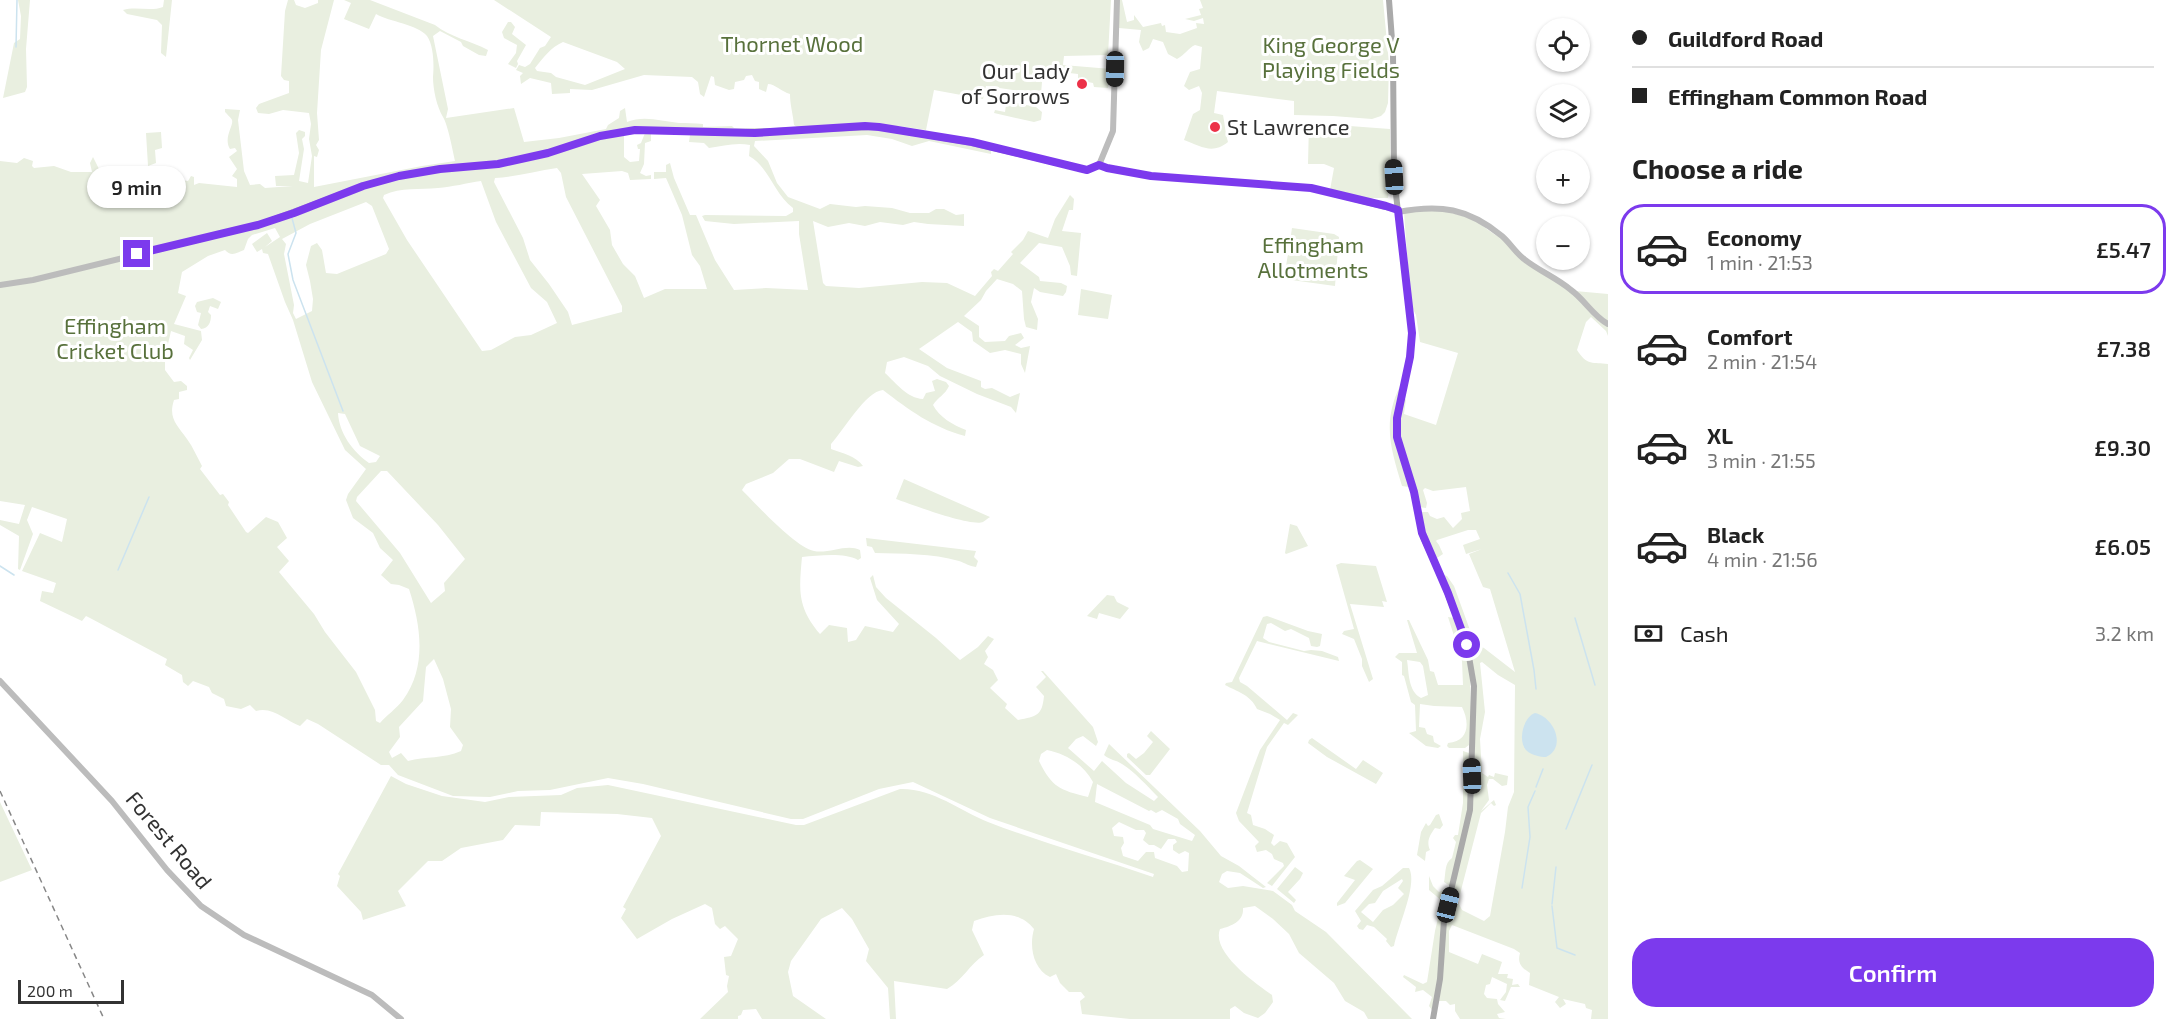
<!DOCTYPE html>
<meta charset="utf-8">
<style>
body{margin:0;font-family:"Exo 2",sans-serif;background:#f2f2f2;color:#222;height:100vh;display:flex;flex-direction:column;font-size:22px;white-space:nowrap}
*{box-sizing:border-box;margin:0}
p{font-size:20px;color:#767676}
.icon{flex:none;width:33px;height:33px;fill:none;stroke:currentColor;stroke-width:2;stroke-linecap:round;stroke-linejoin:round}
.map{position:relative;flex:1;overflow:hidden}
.panel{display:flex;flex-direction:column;background:#fff;width:570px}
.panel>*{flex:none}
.hud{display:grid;align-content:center;height:132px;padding:0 24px;background:#fff}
.fabs{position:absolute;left:1536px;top:18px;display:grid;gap:12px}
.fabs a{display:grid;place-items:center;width:54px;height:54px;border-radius:50%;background:#fff;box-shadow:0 2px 4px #0004;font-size:30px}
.scale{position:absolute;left:18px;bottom:15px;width:106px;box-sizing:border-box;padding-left:6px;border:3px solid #323232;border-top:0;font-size:16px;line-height:21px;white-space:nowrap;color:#323232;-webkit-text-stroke:4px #fff;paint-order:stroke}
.end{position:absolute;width:27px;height:27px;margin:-14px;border:8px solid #7c3aed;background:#fff;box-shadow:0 0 0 3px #fff}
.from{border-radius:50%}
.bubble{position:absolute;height:42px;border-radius:21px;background:#fff;box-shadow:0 2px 4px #0004;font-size:20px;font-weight:600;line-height:42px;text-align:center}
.car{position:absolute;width:18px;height:36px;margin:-18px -9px;border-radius:8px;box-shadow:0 0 4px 2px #0007;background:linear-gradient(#222 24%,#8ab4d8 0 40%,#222 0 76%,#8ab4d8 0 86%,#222 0)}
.hud b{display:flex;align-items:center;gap:21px;height:57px;font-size:22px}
.hud b+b{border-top:2px solid #e0e0e0}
.hud i{width:15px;height:15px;background:#222}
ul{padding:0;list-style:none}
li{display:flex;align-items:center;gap:18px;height:90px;margin:0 12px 9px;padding:0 12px;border:3px solid transparent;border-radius:24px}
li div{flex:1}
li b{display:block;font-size:22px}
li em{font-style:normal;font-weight:600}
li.on{border-color:#7c3aed}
li>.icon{width:54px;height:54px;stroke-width:1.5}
h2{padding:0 24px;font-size:27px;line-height:72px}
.pay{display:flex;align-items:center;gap:15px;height:66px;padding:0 24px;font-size:22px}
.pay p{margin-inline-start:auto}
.action{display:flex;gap:12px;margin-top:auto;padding:12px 24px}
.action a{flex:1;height:69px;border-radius:24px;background:#7c3aed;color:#fff;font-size:24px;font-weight:600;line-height:69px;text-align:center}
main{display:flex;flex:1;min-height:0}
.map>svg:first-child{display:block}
.green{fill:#e9efe0;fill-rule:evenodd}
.water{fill:#cce3ef}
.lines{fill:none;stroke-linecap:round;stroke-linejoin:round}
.stream{stroke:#cce3ef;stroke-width:1.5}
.secondary{stroke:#bcbcbc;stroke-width:6}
.primary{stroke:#aaa;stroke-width:6}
.rail{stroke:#878787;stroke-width:1.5;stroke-dasharray:6 4.5;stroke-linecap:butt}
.route{stroke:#7c3aed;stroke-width:8}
.poi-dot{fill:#ec3148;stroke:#fff;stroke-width:2}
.labels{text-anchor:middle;stroke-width:6;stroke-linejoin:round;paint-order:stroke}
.park-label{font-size:22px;fill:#58713c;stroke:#fff}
.poi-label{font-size:22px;fill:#323232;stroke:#fff;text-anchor:end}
.street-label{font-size:22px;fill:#323232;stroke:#fff}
</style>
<main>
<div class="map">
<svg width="1608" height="1019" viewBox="0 0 1608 1019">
<rect width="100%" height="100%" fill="#fff"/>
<path class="green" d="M18 0H30L26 49 27 87 25 92 3 98 14 43 20 39 21 16Z
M164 0H172L166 57 161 53 162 25 157 20 127 14 123 10C137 6 150 12 163 7Z
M288 0H294L296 5 305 8 318 3V0H334L321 50 317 113 319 140 316 145 319 150 317 157 314 156V187L422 166 455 161C453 152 448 125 443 117 437 107 433 90 433 77 434 66 434 46 427 36 417 24 390 22 376 14L369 29 344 19 351 3 344 0H370L435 25C450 37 471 41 488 50L486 56 479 55 463 46 461 42 440 31 433 36 448 109 446 118 514 108 524 142 559 138 606 129 608 125 619 118 620 111 625 108 627 122C644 115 661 121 679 123 687 123 694 123 703 124V127L732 126 734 128 791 129 702 131 650 127 624 129V157L630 162 639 161 640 149H638L637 145 641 143 645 133 651 134V141L645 143 644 164 640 173 646 176 651 175V179L630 180 628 173 622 171 582 174 600 200 596 206 610 230 612 245 623 264 635 276 644 298 665 289H707L700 266 692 255 682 215 666 178 654 179V172H666V165L670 163 674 178 690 215H696L715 260 734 290 766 288 808 290 799 234V221L734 224 705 221 702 216 705 215 786 216 793 212V208C774 194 769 167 749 156L750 145C736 142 723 146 709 148L704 143 689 142 690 135H694L889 130 989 149 991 151V154L929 141 912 146 892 139 867 135 755 141 754 146 768 161 777 183 788 197 820 209 830 204 856 207 865 206 892 208 910 213H929L936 209H944L956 215 964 214V226L928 224 914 222 903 225 880 222 865 226 849 223 828 227 813 221 823 283 826 286 859 288 922 282 947 283 975 296 992 276 991 272 994 269 998 271 1013 254 1011 252 1023 240 1028 231 1048 238 1055 219 1070 195 1074 199 1073 210H1069L1062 231 1081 233 1077 276 1071 275 1070 266 1062 247 1039 243 1020 263 1039 277 1040 281 1061 283 1067 286 1066 292 1063 296 1040 292 1034 288 1031 302 1038 319 1037 330 1026 327 1024 319 1022 291 1013 284 997 279 986 291 981 300 964 316 979 326V337L985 342 1005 341 1009 336 1021 333 1024 338 1015 345 1021 348 1030 346 1025 373 1021 364V354L1005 350 990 353 973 341 972 332 958 322 919 349 947 368 981 381V387L985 389 992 388 1010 397 1020 393 1016 413 1011 407 977 394 940 376 928 366 904 357 887 362 885 373C897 384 907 398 923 399L926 393 935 391 932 381 937 379 946 382 949 386C945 395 938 397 933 405 939 417 953 425 966 430L965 436C932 427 909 410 883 390 866 391 843 431 831 444V449C842 453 856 456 863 466L858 467 839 461 834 472 800 459H789L773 473 746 484 742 490C757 505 795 547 814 551 829 554 847 543 860 550L861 558 858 560C843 552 818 556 802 557 799 590 797 607 820 634L829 625 847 628 848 642 856 640 865 626 893 632 899 624 877 600 870 578 873 575 876 587 886 598 936 638 960 660 978 647 988 636 994 639 985 651 988 657 984 664 993 670 998 680 990 688 1007 704 1005 708 1018 720C1037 716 1042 716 1044 696L1036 687 1046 677 1041 671H1043L1093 727 1098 742 1096 746 1083 736 1076 739 1068 748 1094 771 1102 761 1126 783 1154 801 1158 797C1147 786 1135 772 1122 764 1116 760 1110 760 1104 755L1109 744 1200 831 1221 856 1239 866 1266 887 1263 888 1240 873 1227 871 1222 874 1219 882 1228 888 1243 886 1273 891 1292 905 1295 911 1326 932 1412 1019H1368L1364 1012 1345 1001 1334 983 1299 953 1289 934 1273 919 1255 906 1243 908C1244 921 1232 926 1220 929 1211 952 1255 983 1272 995L1273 1002 1265 1013 1258 1018 1244 1013 1235 1006 1230 1009V1019H1130L1082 1014 1080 1001 1085 997 1081 992H1069L1060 983 1056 974 1050 977C1033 969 1029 946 1034 929 1019 910 996 913 974 921L972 930 984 955C970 964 962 981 947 989L894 981 896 1019H890L888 988 866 961 869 949 852 919 842 908 821 919 791 961 788 972 793 996 826 1019H762L756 1009 743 1010 741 1015 738 1016V1019H700L728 992 727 986 729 976 726 975 724 957 731 956 738 939 725 926 720 929 715 924 712 908 705 904 672 919 637 939 621 918 626 909 623 907 661 836 652 818 617 814 541 812 540 826 515 825 503 840 461 848 442 861H428L398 891 406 906 363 920 361 912 337 886 340 876 338 874 391 776 406 784 442 796 485 802 509 797 561 795 577 788 608 785 796 825H804L900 789C932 788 959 810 988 822 1042 843 1098 858 1153 877L1154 874 990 818 913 782 879 789 803 819H791L643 784 608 778 550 790 518 791 490 797 453 796 398 775 389 765H381L318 724 307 719 300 726C286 721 273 706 256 711L250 705 241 709 226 706 224 699 212 693 209 687 193 681 188 686 183 682 182 675 165 665 167 659 90 618 86 616 82 621 40 601 42 591 53 593 56 583 22 571 40 533 62 542 67 519 32 507 27 520 33 534 20 570 18 569 19 536 0 525V520L19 524 25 505 0 501V161L17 163 24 158 33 161 32 166 34 168 54 166 71 172H92L90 163 93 157 102 175 136 178 145 183 165 187 166 175 174 179 188 181 191 176 194 177V185L199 183 237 187V179L232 176 237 169 229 157 237 151 235 148 230 149C223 138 234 125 232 120 232 119 225 112 225 112V109L240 110 238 120 244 171 250 185 260 184 265 188 293 186H276L275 176 294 175 299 153 296 133 299 130 305 132V136L302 139 304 149 299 181 308 183 312 156 309 139 311 124 309 113 283 110 269 114 258 113 256 108 259 104 289 93V81L284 80 281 76 285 11ZM557 168 561 173 566 197 622 306V312L572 325 568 312 549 284 530 260 523 238 494 182 495 178C516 177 536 171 557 168ZM481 181 496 222 531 288 547 302 557 323 531 335 515 337 491 350 482 351 407 240 383 198 384 195C401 187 420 190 438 188 452 187 467 183 481 181ZM366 202 372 206 389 249 386 254 337 274 326 273 322 250 317 243 311 246 306 265 310 281 313 299 312 311 296 319 293 313 294 305 284 254 286 244 282 239 310 224ZM275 228 280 237 265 247 272 241 267 233 252 244 257 252 262 249 263 253 268 254 285 302 293 320 312 382 345 450 366 469 348 494 346 500 353 518 373 533 380 548 393 560 381 575 391 584 399 585 409 589C421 626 427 667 403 700 396 709 387 715 380 723L376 721 375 710 356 672 325 632 314 614 279 572 289 561 277 547 287 538 278 522 266 517 248 533 246 532 228 505 229 502 223 494 220 495 200 469 202 466C197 457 193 447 187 439 177 425 168 418 174 400L179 399V392L187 390V386L181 381 174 382 165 370V357L171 331 185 336 184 344 193 350 189 358 190 360 202 340 201 331 174 324 186 296 178 293 182 272 208 256 225 250C231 257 237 253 244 250L248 239 252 235ZM338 413 345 414 360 446 380 456 376 462 369 463C353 452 339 433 338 413ZM381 471H387L438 525 465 559 444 583 445 591 431 603 400 553 356 501 357 497ZM434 659 443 679 451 709 450 727 463 745 461 751C444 759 425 756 408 761L401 753 392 758 389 752 400 737 399 727 423 701 426 667ZM1047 750C1066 754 1083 764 1093 782L1088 797C1059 790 1052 787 1039 761L1041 754ZM1097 784 1149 811 1151 810 1156 813 1162 810 1178 819 1180 824 1195 835 1192 841 1153 829 1150 825 1095 802ZM1119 822 1136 830H1144L1146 833 1143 840 1149 845H1154L1161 849 1168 839H1175L1177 842 1173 845V850L1179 854 1185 851 1189 853 1188 871 1182 872 1177 866 1155 858 1154 852H1146L1138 861 1123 856 1121 848 1124 843 1123 837 1114 836 1112 828Z
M494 0H1111L1108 55 1064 56 1063 65 1111 69 1108 88 1094 87 1093 83 1078 80V74L1043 70 1041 94 986 86 983 99 934 90 926 130 899 126 897 128 846 125 802 130 794 125C793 114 790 105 790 94 782 92 775 84 768 84L766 92 759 89V82L755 81 752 75 746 76 744 80 735 82 734 89 729 90 715 85 714 77 711 76 704 97 700 94 698 82 692 77 644 75 592 90 570 89V93L552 94 551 83 530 78 521 84 520 76 523 73 516 70 519 65 525 67 530 64 540 48 545 46 551 37ZM563 42 617 62 625 69 585 85 556 77 551 73 537 71 535 68C543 58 551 47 563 42Z
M1119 0H1122L1127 22 1134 20V15L1143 27 1161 23 1162 26 1165 25 1166 32 1180 34 1197 28 1196 23 1204 24 1203 18 1194 21 1185 19 1201 15 1199 9 1203 8 1200 0H1383L1389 64 1388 103 1385 112 1381 116 1372 119 1333 116 1294 115V101L1217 91 1214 113 1223 115C1225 124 1225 133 1228 142 1212 155 1201 146 1184 140L1193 114 1200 110 1202 93 1199 86 1189 90 1184 86 1190 72 1200 69 1202 47 1195 45C1188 48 1185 55 1177 59L1168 54 1163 42 1153 39 1149 48 1143 51 1139 42 1141 30 1119 28Z
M508 22H511L515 27 512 34 526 45 517 61 518 64 516 68 508 64 516 53 517 45 504 38 502 32Z
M1013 102 1036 107 1042 112 1041 120 1034 122 994 113 995 110 1005 112 1006 105Z
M1309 123 1390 129 1391 190H1389L1388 198H1373L1368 200 1330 190 1334 168 1324 164H1308Z
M161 132 162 148 155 150 156 163 148 166 146 133Z
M1439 209C1450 213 1463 215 1473 220 1483 224 1492 235 1502 238L1521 259 1575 291 1608 294V336L1606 331 1591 317 1586 322 1577 350C1587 366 1593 362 1608 364V1019H1591L1592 1010 1586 1008 1585 1004 1563 999 1566 1004 1560 1008 1555 1002 1559 997 1529 985 1530 973C1522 968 1517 964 1520 953L1514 949 1452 925 1449 931V952L1478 964 1482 954 1502 962 1498 974H1508L1507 978 1513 979 1512 985 1518 984 1520 987H1511L1505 1001 1500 1000 1506 992 1507 984 1492 977 1490 984 1486 985 1484 994 1487 998 1497 999 1498 1004 1505 1012 1497 1014 1499 1018 1506 1019H1460L1455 1011V1004L1450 1005 1446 1001H1439L1444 924 1473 800 1472 760 1475 675 1444 575 1447 576 1454 586 1475 644 1484 648 1515 672 1490 589 1483 587 1469 554 1482 549 1466 554 1463 545 1480 539 1476 530H1468L1437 540 1436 541 1439 545 1443 554 1437 558 1434 557 1427 542 1420 512H1428L1430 516 1437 519 1444 517 1453 528 1462 519 1461 513 1470 511 1466 487 1433 491 1425 488 1423 490 1427 503 1426 508 1419 507 1398 430 1402 401 1406 399 1404 414 1436 425 1458 353 1420 342 1416 315 1411 305 1404 213ZM1482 662 1498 675 1515 685 1514 792 1508 807 1505 832 1490 916 1484 921 1462 910 1458 902 1481 813 1491 803 1494 806 1496 805 1494 800 1481 811 1489 800 1487 785 1489 779H1493L1502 786 1507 785 1508 776 1495 773 1494 777 1489 775 1488 777 1482 773 1480 739 1485 712 1480 663Z
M1292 228 1334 234 1339 237 1335 286 1284 279Z
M1081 289 1112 295 1108 319 1078 315Z
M213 298 221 302 218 309 210 306 208 312 211 315C211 322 209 328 201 329L198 325 201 313 197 312 195 306 197 302Z
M1400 386 1393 431 1409 487 1402 486C1391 449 1382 423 1400 386Z
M904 479 990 517C990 517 983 522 983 522 971 527 910 504 896 499Z
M1290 524 1297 526 1308 546 1286 554 1285 553Z
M866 538 976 551 974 557 978 561 976 567C969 566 965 563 959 561 932 553 902 554 875 553L872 547 867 546Z
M1341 563 1376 566 1387 602 1382 601 1384 607 1350 604 1373 679 1369 682 1362 666V659L1354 639 1342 634 1344 631 1354 629 1336 565Z
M1107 595 1114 596 1117 602 1129 608 1120 619 1099 613 1097 619 1087 616Z
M1267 616 1308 631 1322 634 1320 646 1317 647 1311 646 1309 638 1291 629 1285 631 1271 623 1267 624 1263 638 1269 642 1304 651 1311 650 1322 651 1338 657 1339 661 1257 641 1239 678 1240 682 1247 686 1287 720 1293 713 1298 715 1288 725 1284 723 1267 747 1247 813 1251 815 1253 825 1265 829 1274 835 1271 843 1274 846 1280 841 1287 843 1295 857 1272 886 1267 883 1284 866 1283 863 1274 859 1272 854 1266 850 1257 852 1255 846 1259 842 1239 821 1236 813 1260 750 1280 720 1270 714 1257 709C1251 695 1236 691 1225 685L1226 683 1232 682 1263 617Z
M1448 617 1454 618 1470 668 1471 721 1469 745 1465 748H1449L1447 746 1448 743C1469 741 1470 723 1462 707L1434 706 1420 704 1419 727 1425 728 1427 734 1433 736 1434 742 1441 746 1438 748 1426 746 1409 733 1416 731 1415 705 1411 702 1404 676 1402 675V662L1395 657 1399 653H1417L1407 620H1409L1428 660 1430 671 1434 672 1438 685H1463L1462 661ZM1407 660 1420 662 1423 666 1428 695 1421 698C1408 691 1409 673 1407 660Z
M1151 731 1170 749 1150 775H1146L1127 757V754L1129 753 1136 759 1144 753 1153 742 1147 736Z
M1312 738 1356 769 1363 760 1383 773 1376 784 1327 757 1308 743 1309 740Z
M1463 751 1469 753 1471 799 1450 886 1444 882C1446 874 1444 863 1452 858L1456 842 1453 838 1455 835H1458L1463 803Z
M0 802 32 870 0 882Z
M1439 814 1443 825 1440 829 1435 828C1430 835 1426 841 1430 850L1426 852 1425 861 1417 855 1421 832 1426 823 1428 826 1430 825 1436 815Z
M1360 860 1373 869 1345 903 1337 906V903L1355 880 1344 876 1357 861Z
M1295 867 1303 873 1300 879 1288 892 1296 900 1294 903 1277 889Z
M1403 868H1409C1418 884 1398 926 1394 946L1391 947 1386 941 1387 939 1374 927 1367 925 1363 930 1359 929 1357 926 1361 921 1355 911 1373 890 1382 886ZM1402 879 1403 881 1398 888 1404 894 1393 905 1383 910 1373 922 1361 912 1369 904 1375 903 1383 891Z
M1429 876 1433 886 1439 892 1446 889 1449 891 1439 975 1432 1010 1429 1006 1432 997 1423 990 1415 992 1416 987 1403 977 1404 975 1423 984 1427 982 1435 931 1442 901 1429 890Z"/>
<path class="water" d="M1535 713C1554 717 1567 747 1546 757 1540 757 1532 755 1527 751 1517 742 1523 717 1535 713Z"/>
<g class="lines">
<path class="stream" d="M16 47 17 0
M292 218 296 233 288 254 293 280 343 411
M0 566 14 575
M118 570 149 497
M1508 573 1520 594 1534 670 1536 689
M1575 618 1595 685
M1536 787 1543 769
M1566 829 1592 765
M1522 888 1530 837 1528 807 1535 791
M1552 904 1556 867
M1552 906 1557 948 1575 955"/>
<path class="secondary" d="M1099 165 1107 168 1151 176 1311 188 1398 210
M1099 165 1113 131 1117 0
M1398 212C1440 204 1468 208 1502 236 1510 243 1516 253 1524 259 1539 271 1557 278 1571 290 1585 300 1593 316 1608 324
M0 285 33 280 258 225 363 186 399 176 440 169 498 164 547 153 600 136 635 130H671L720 133 879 127 972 143 1087 170 1099 165
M0 681 112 801 167 870 201 906 244 935 372 995 401 1019"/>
<path class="primary" d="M1389 0 1393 53 1394 177 1412 333 1410 357 1397 418V437L1414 492 1423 537 1442 579 1467 645 1474 686 1470 810 1444 920 1440 979 1433 1019"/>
<path class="rail" d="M0 791 104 1019"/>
</g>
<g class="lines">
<path class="route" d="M137 254 258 225 294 213 363 186 399 176 440 169 498 164 548 153 600 136 635 130 755 133 865 126 879 127 972 142 1087 170 1099 165 1107 168 1151 176 1311 188 1386 206 1398 210 1412 333 1410 357 1397 418V437L1414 492 1422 533 1448 593 1467 645"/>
</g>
<g class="poi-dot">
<circle cx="1082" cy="84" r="6"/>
<circle cx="1215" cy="127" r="6"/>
</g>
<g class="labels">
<g class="park-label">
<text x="792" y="52">Thornet Wood</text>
<text x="1331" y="53">King George V<tspan x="1331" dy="25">Playing Fields</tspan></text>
<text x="1313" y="253">Effingham<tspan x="1313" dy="25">Allotments</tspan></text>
<text x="115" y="334">Effingham<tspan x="115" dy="25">Cricket Club</tspan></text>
</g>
<g class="poi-label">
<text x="1070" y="79">Our Lady<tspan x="1070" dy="25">of Sorrows</tspan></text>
<text x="1227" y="135" text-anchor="start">St Lawrence</text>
</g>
<g class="street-label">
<text transform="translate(169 840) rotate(50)" y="8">Forest Road</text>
</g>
</g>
</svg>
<div class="fabs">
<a><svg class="icon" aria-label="locate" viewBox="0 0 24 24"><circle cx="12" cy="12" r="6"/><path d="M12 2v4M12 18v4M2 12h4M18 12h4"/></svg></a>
<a><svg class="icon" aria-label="layers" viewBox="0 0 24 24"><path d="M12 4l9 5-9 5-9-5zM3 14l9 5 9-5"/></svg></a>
<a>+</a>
<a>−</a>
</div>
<div class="scale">200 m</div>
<i class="end from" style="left:1467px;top:645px"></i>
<i class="end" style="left:137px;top:254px"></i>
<div class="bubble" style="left:87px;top:166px;width:99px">9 min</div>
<i class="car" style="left:1115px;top:69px;rotate:181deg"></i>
<i class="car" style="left:1394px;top:177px;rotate:357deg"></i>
<i class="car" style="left:1472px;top:776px;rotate:358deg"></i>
<i class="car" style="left:1448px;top:905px;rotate:14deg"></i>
</div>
<section class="panel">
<div class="hud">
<b><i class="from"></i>Guildford Road</b>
<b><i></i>Effingham Common Road</b>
</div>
<h2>Choose a ride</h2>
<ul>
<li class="on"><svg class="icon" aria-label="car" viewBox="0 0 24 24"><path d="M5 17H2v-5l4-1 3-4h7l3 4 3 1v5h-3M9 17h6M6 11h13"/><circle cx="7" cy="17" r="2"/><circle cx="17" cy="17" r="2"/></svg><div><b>Economy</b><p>1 min · 21:53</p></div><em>£5.47</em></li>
<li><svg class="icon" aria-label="car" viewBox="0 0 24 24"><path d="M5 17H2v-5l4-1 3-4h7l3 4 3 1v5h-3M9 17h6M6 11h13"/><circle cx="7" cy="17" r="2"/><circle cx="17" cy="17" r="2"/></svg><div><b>Comfort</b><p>2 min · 21:54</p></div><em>£7.38</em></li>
<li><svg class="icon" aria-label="car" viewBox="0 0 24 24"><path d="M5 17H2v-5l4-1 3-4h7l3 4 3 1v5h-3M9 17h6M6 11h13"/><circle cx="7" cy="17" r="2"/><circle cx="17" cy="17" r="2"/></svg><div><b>XL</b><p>3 min · 21:55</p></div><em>£9.30</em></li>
<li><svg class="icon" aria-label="car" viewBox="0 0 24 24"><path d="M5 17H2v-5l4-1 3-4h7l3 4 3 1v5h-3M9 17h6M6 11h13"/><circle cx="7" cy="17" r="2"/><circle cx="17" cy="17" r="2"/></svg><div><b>Black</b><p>4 min · 21:56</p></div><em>£6.05</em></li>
</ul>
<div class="pay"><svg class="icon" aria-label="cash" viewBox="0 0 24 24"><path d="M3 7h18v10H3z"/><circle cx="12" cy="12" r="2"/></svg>Cash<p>3.2 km</p></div>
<div class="action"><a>Confirm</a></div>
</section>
</main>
